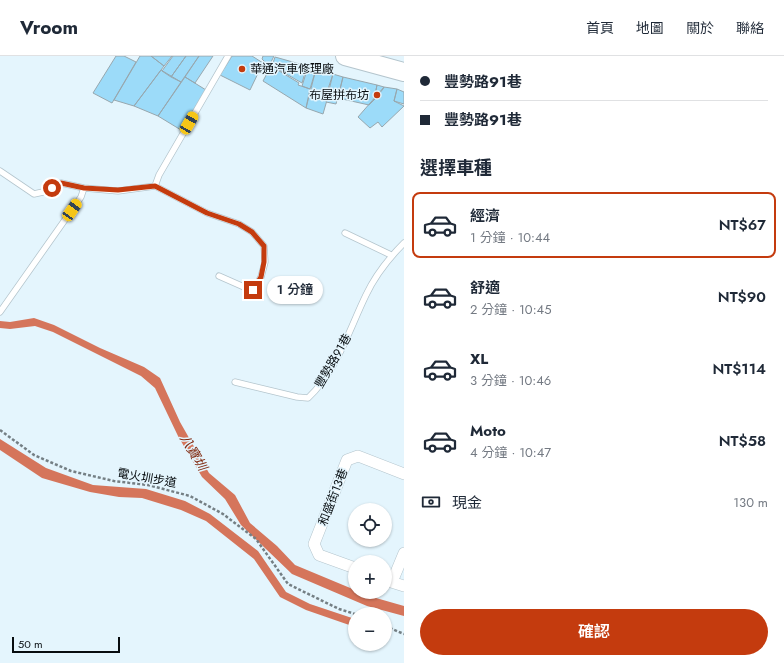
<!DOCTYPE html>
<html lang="zh-TW">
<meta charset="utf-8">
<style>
body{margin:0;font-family:Jost,"Noto Sans TC",sans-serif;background:#f6f6f7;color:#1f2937;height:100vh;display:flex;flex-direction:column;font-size:15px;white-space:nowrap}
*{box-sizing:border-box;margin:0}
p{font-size:13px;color:#747a83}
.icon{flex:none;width:22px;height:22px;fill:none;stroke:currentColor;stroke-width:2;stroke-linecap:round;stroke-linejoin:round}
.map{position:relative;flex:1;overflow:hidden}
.drawer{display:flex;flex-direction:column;background:#fff;width:380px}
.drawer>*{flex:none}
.hud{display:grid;align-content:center;height:88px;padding:0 16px;background:#fff}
.tools{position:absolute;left:348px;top:447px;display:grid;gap:8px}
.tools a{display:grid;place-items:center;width:44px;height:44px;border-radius:50%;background:#fff;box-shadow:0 1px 3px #0004;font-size:20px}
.scale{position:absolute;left:12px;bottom:10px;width:108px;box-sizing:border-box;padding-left:4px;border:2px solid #070c0f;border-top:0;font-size:11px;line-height:14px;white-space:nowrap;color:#070c0f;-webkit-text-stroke:3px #e4f5fd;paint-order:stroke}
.end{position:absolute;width:18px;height:18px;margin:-9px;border:5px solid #c43b0e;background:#fff;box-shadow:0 0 0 2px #fff}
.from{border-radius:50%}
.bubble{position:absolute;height:28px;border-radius:14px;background:#fff;box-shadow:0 1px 3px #0004;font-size:13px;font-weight:600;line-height:28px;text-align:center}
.car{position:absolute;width:12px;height:24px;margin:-12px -6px;border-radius:5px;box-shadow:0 0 3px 1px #0007;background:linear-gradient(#f5c518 24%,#345 0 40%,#f5c518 0 76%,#345 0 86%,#f5c518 0)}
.hud b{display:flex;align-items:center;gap:14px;height:38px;font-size:15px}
.hud b+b{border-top:1px solid #e0e1e3}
.hud i{width:10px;height:10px;background:#1f2937}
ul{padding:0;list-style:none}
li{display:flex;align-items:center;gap:12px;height:66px;margin:0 8px 6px;padding:0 8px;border:2px solid transparent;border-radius:8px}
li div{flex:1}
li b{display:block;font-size:15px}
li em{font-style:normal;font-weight:600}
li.on{border-color:#c43b0e}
li>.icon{width:36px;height:36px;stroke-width:1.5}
h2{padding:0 16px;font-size:18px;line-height:48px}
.pay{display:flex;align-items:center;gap:10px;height:44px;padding:0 16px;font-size:15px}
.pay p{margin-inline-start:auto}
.primary-button{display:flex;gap:8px;margin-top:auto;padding:8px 16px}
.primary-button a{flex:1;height:46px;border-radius:24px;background:#c43b0e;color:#fff;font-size:16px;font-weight:600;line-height:46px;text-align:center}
header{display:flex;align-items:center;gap:24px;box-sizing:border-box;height:56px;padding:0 20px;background:#fff;border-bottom:1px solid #e0e1e3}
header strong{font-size:19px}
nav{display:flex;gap:22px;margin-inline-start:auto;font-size:14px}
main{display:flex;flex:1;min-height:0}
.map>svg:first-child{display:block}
.water{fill:#d5755b}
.building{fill:#9cdbf9;stroke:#97a7ae}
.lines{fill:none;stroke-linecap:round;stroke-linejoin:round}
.lane-casing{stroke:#b4c5cd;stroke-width:7}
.street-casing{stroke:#b4c5cd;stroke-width:12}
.primary-casing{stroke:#b4c5cd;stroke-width:20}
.path{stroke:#747f84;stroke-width:2.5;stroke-dasharray:3 2;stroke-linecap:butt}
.lane{stroke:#fff;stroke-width:5.5}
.street{stroke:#fff;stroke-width:11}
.primary{stroke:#fff;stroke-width:18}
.route{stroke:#c43b0e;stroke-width:5}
.poi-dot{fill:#c43b0e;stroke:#e4f5fd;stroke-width:1.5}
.labels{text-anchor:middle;stroke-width:3;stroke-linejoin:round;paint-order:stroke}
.poi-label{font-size:12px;fill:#070c0f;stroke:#e4f5fd;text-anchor:start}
.street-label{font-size:12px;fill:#070c0f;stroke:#e4f5fd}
.water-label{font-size:13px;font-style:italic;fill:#812a11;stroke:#e4f5fd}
</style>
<header>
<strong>Vroom</strong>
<nav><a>首頁</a><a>地圖</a><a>關於</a><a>聯絡</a></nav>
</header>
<main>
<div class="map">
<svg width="404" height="607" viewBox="0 0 404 607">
<rect width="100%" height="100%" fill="#e4f5fd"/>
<path class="water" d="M34 262 54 269 100 292 144 311 160 322 180 366 209 417 235 439 250 467 277 490 295 509 355 534V536L404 550V560L367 550 292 518 241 469 225 443 202 421 178 380 155 332 141 320 53 276 35 270 10 273 0 272V265L10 266Z
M0 383 46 412 93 429 146 433 185 445 210 458 258 495 286 536 310 548 355 563V571L306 554 280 541 254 503 206 465 181 454 142 442 119 441 90 436 42 422 0 394Z"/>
<path class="building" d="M116 0H124L136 6 112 47 93 37Z
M140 0H151L164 10 134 50 114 44Z
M151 0H172L164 10Z
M173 0H186L171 21 162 15Z
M186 0H199L181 26 171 21Z
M199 0H213L195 27 185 21Z
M232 0H252L263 7 250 34 220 19Z
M263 0H274L269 10 262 3Z
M275 1 307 10 302 27 272 10Z
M271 10 299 27 298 29 310 33 306 52 263 25Z
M308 11 316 13 310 33 302 30Z
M316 13 333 18 325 42 327 44 323 58 306 52Z
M161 14 181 26 158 60 134 50Z
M333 18 343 21 336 48 326 46Z
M185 21 206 34 181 74 158 60Z
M343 21 377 29 374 44 369 49 338 42Z
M377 29 384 31 383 33 374 44Z
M384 31 397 33 394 45 404 50 382 71 378 66 370 72 358 61Z
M397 33 404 36V48L394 45Z"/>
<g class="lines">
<g class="lane-casing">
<path id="lane" d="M0 115 34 138 43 136 61 127 84 132 118 135 155 130 207 157 239 168 252 176 264 190 265 206 261 221 253 235 219 220
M155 130 159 119 228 0
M345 177 391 199
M0 256 81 141 84 132
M235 326 297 341 308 342C337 315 349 274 366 239 375 220 389 202 404 187"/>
</g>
<g class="street-casing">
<path id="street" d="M355 512 319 499 314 488 347 404 358 400 404 418
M385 524 404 530
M392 526 404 497"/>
</g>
<g class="primary-casing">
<path id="primary" d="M345 0 404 16"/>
</g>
<path class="path" d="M0 374 34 399 71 415 114 425 148 429 190 440 223 458 256 483 288 528 339 553 355 558
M385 570 404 578"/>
<use href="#lane" class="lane"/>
<use href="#street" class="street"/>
<use href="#primary" class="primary"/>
</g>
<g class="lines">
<path class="route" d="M52 132 61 127 84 132 118 134 155 130 207 157 239 168 252 176 264 190V206L261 221 253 234"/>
</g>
<g class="poi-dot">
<circle cx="242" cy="13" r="4"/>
<circle cx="377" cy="39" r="4"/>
</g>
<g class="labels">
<g class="poi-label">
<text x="250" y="17">華通汽車修理廠</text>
<text x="369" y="43" text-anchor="end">布屋拼布坊</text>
</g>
<g class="street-label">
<text transform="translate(333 305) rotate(-60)" y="4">豐勢路91巷</text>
<text transform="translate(147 422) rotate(10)" y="4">電火圳步道</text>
<text transform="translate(333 441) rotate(-69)" y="4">和盛街13巷</text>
</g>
<g class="water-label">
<text transform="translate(194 396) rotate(59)" y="5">八寶圳</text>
</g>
</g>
</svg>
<div class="tools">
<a><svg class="icon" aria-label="locate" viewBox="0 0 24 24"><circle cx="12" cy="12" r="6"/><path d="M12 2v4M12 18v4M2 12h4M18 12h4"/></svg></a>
<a>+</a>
<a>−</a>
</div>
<div class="scale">50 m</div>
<i class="end from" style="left:52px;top:132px"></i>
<i class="end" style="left:253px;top:234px"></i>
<div class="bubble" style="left:267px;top:220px;width:56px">1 分鐘</div>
<i class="car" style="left:189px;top:67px;rotate:30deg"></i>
<i class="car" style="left:72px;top:154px;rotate:35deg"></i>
</div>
<section class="drawer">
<div class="hud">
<b><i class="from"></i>豐勢路91巷</b>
<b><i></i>豐勢路91巷</b>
</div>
<h2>選擇車種</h2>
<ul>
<li class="on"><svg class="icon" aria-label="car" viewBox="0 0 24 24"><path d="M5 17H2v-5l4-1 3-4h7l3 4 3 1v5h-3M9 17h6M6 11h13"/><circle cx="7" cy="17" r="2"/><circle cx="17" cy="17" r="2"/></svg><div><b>經濟</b><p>1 分鐘 · 10:44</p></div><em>NT$67</em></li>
<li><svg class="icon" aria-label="car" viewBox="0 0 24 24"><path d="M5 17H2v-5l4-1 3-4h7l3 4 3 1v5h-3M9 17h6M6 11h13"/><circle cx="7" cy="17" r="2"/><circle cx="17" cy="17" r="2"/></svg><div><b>舒適</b><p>2 分鐘 · 10:45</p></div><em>NT$90</em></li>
<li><svg class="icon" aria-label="car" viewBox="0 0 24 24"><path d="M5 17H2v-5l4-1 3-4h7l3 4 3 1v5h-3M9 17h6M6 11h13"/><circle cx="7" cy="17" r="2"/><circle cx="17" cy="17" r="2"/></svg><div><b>XL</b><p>3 分鐘 · 10:46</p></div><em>NT$114</em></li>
<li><svg class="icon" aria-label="car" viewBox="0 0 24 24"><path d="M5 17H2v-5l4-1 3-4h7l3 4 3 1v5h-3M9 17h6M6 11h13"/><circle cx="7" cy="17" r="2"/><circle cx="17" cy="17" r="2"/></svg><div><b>Moto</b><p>4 分鐘 · 10:47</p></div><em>NT$58</em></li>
</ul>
<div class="pay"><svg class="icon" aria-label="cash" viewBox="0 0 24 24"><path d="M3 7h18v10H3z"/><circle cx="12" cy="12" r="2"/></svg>現金<p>130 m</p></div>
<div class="primary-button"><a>確認</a></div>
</section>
</main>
